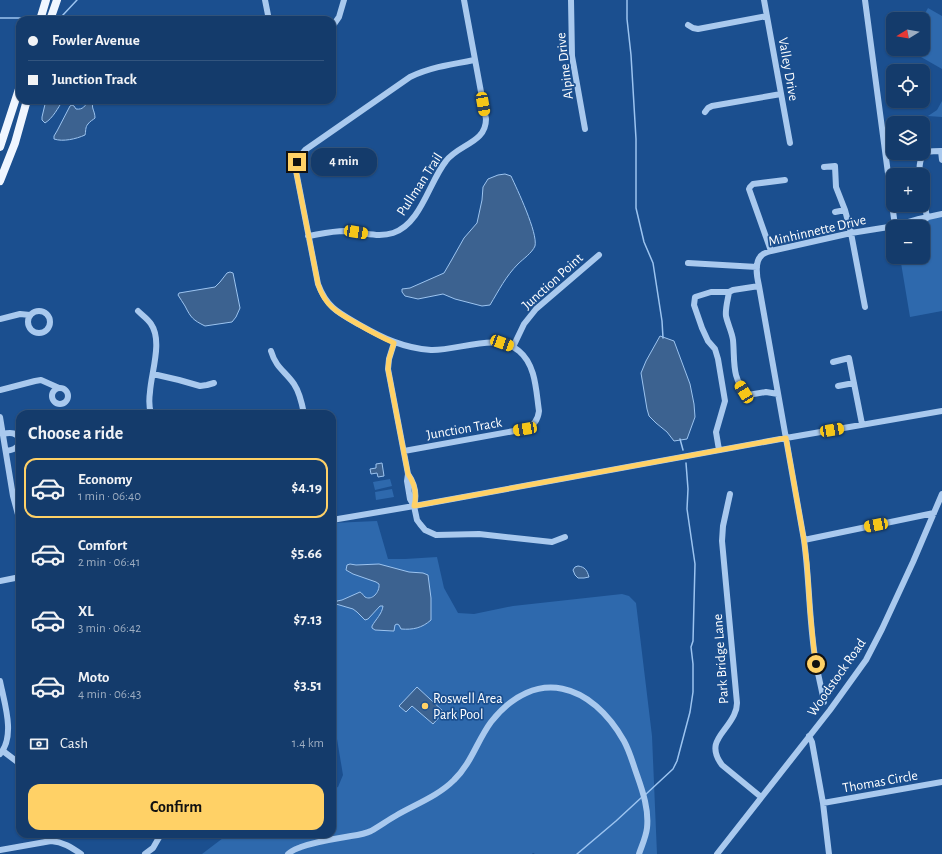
<!DOCTYPE html>
<meta charset="utf-8">
<style>
body{margin:0;font-family:"Alegreya Sans",sans-serif;background:#1d4271;color:#f1f3f6;height:100vh;display:flex;flex-direction:column;font-size:15px;white-space:nowrap}
*{box-sizing:border-box;margin:0}
p{font-size:13px;color:#9dadc1}
.icon{flex:none;width:22px;height:22px;fill:none;stroke:currentColor;stroke-width:2;stroke-linecap:round;stroke-linejoin:round}
.map{position:relative;flex:1;overflow:hidden}
.side{position:absolute;left:16px;top:410px;width:320px;height:428px;display:flex;flex-direction:column;background:#143b6b;border-radius:12px;box-shadow:0 1px 3px #0004,0 0 0 1px #33557e}
.side>*{flex:none}
.hud{position:absolute;left:16px;top:16px;width:320px;height:88px;border-radius:12px;box-shadow:0 1px 3px #0004,0 0 0 1px #33557e;display:grid;align-content:center;height:88px;padding:0 12px;background:#143b6b}
.needle{width:26px;rotate:259deg}
.buttons{position:absolute;left:886px;top:12px;display:grid;gap:8px}
.buttons a{display:grid;place-items:center;width:44px;height:44px;border-radius:8px;background:#143b6b;box-shadow:0 1px 3px #0004,0 0 0 1px #33557e;font-size:20px}
.end{position:absolute;width:18px;height:18px;margin:-9px;border:5px solid #ffd166;background:#111;box-shadow:0 0 0 2px #111}
.from{border-radius:50%}
.bubble{position:absolute;height:28px;border-radius:12px;background:#143b6b;box-shadow:0 1px 3px #0004,0 0 0 1px #33557e;font-size:13px;font-weight:700;line-height:28px;text-align:center}
.car{position:absolute;width:12px;height:24px;margin:-12px -6px;border-radius:5px;box-shadow:0 0 3px 1px #0007;background:linear-gradient(#f5c518 24%,#345 0 40%,#f5c518 0 76%,#345 0 86%,#f5c518 0)}
.hud b{display:flex;align-items:center;gap:14px;height:38px;font-size:15px}
.hud b+b{border-top:1px solid #33557e}
.hud i{width:10px;height:10px;background:#f1f3f6}
ul{padding:0;list-style:none}
li{display:flex;align-items:center;gap:12px;height:60px;margin:0 8px 6px;padding:0 4px;border:2px solid transparent;border-radius:12px}
li div{flex:1}
li b{display:block;font-size:15px}
li em{font-style:normal;font-weight:700}
li.on{border-color:#ffd166}
li>.icon{width:36px;height:36px;stroke-width:1.5}
h2{padding:0 12px;font-size:18px;line-height:48px}
.pay{display:flex;align-items:center;gap:10px;height:44px;padding:0 12px;font-size:15px}
.pay p{margin-inline-start:auto}
.primary-button{display:flex;gap:8px;margin-top:auto;padding:8px 12px}
.primary-button a{flex:1;height:46px;border-radius:12px;background:#ffd166;color:#111;font-size:16px;font-weight:700;line-height:46px;text-align:center}
.map>svg:first-child{display:block}
.green{fill:#2e69ad}
.water{fill:#3c6290;stroke:#9cc4f0}
.lines{fill:none;stroke-linecap:round;stroke-linejoin:round}
.stream{stroke:#9cc4f0;stroke-width:1.5}
.minor{stroke:#a9c9ee;stroke-width:6}
.major{stroke:#f0f6ff;stroke-width:8}
.route{stroke:#ffd166;stroke-width:5}
.poi-dot{fill:#ffd166;stroke:#1b4f8f;stroke-width:1.5}
.labels{text-anchor:middle;stroke-width:3.5;stroke-linejoin:round;paint-order:stroke}
.street-label{font-size:14px;fill:#fff;stroke:#1b4f8f}
.poi-label{font-size:14px;fill:#fff;stroke:#1b4f8f;text-anchor:start}
</style>
<div class="map">
<svg width="942" height="854" viewBox="0 0 942 854">
<rect width="100%" height="100%" fill="#1b4f8f"/>
<path class="green" d="M928 8 942 16V69L907 49H923V19H922Z
M942 101V117L928 116 937 110Z
M942 216V311L910 317 900 257H923V227H894Z
M390 479 392 486 375 490 373 482Z
M392 489 394 497 376 500 375 492Z
M377 521 388 559H405L437 557 444 588 458 613 474 614 513 606 622 594 629 596 636 603 652 736 657 854H535L533 853 532 854H202L223 838 222 834H332V789L338 787 343 775 332 709V523Z"/>
<path class="water" d="M46 100H63C58 108 53 118 45 123L42 120V117Z
M89 100H94C90 108 95 110 95 118 93 120 90 121 88 124 85 127 86 132 85 135 76 139 63 142 54 139V136L57 131 70 106 72 105 74 106 76 109C83 110 85 106 89 100Z
M505 174 511 176C517 189 538 233 535 246 532 253 523 259 518 264 506 276 499 290 490 305L482 306 455 299 443 294 418 299 405 296 402 292V289L410 288 444 273 451 261 464 238 477 223 482 200 483 187 488 179 498 175Z
M230 272 233 273 240 308 236 317 232 322 205 326C193 320 191 318 185 306 183 302 180 299 178 295L179 293 215 287 220 282 227 273Z
M660 336 674 341 690 384 694 404 695 417 687 439 674 441 667 432 656 423 649 416 647 409 641 373 646 361Z
M382 463 384 476 378 477 377 473 371 474 370 469 376 468V464Z
M350 564 356 565 379 564 409 572 423 573 428 575 431 598V620C422 628 413 630 401 629L399 625 397 624 395 625 394 631H393L375 630 372 628V626C376 619 382 614 383 606H380L368 619 365 620 357 612 353 609 336 604 337 601 342 600 360 592C362 593 363 595 365 597 372 601 380 592 379 584L376 582 353 574 346 570 347 565Z
M578 566C585 567 587 570 589 577L584 578H578L575 575 573 570 575 567Z
M417 687 444 712 433 724 412 706 406 712 399 706Z"/>
<g class="lines">
<path class="stream" d="M627 0V19L631 55 636 139V208L644 242 653 263 662 321 663 338
M62 16 77 0
M0 18H25
M680 439 683 450
M645 795 673 769 677 761 690 712 693 692V664L691 647 693 641 695 564 687 509 688 489 686 463
M577 854 616 821 642 797"/>
<path class="minor" d="M265 0 269 20
M571 0 572 56 585 129
M764 0 790 143
M865 0 895 226
M688 25 693 28 698 29 767 16
M332 27 339 17 344 0
M705 112 708 108 712 106 781 94
M824 167 835 166 836 187 845 210 851 233 865 307
M920 175C919 168 919 155 928 152 932 151 937 151 941 151L942 160
M923 193 927 218
M835 212 845 210
M308 236C320 234 332 231 345 231 360 232 378 238 393 233 421 224 429 182 446 161 459 144 486 143 486 119L464 0
M771 251 749 189 750 187 753 184 785 180
M688 263 757 267
M729 292 733 290 759 286
M28 322a11 11 0 1 1 22 0a11 11 0 1 1-22 0Z
M138 311C142 315 148 319 151 324 163 341 151 373 150 392 149 399 149 407 151 414
M0 319 20 314 30 315
M394 343 389 359 388 369 408 474 407 481 410 499 414 506 417 520 420 524 425 530 436 535 479 534 552 542 565 537
M513 347 524 324 536 309 599 255
M271 351C276 368 285 371 294 384 300 393 302 403 304 414
M833 362 849 358 862 424
M153 374 179 380 200 386 207 385 214 383
M838 386 854 383
M52 396a8 8 0 1 1 16 0a8 8 0 1 1-16 0Z
M0 390 35 381 41 380 59 388
M0 417 13 496 20 522
M3 434C10 432 17 432 20 440
M719 450 716 432 725 401 718 359 715 349 708 341 702 328 694 305 695 297 711 292H729C728 299 725 309 726 316 728 325 732 332 733 340 735 361 731 379 748 395L766 392 778 394
M6 451C12 450 17 449 20 443
M404 451 525 429C534 426 538 420 539 411 536 391 536 365 519 351 497 332 458 351 431 350 403 348 383 338 360 325 339 313 327 308 318 284L296 171C296 162 299 156 305 150L410 77C431 67 453 64 475 60
M408 474C415 484 417 495 414 506
M730 494 723 526 722 541 737 703C737 707 736 711 734 715 725 734 705 742 722 765L761 797
M332 520 414 506 786 438 942 411
M804 540 934 513
M0 581 20 577
M0 681C4 702 16 736 0 754
M824 702C821 685 816 668 814 650 809 614 809 576 804 540L759 286C757 278 754 261 762 255 764 253 768 252 771 251L851 233 895 226 919 219 942 214
M809 736 812 742 823 803 829 854
M3 751 20 764
M823 803 942 782
M0 850 51 841C63 842 71 847 81 854
M145 854 153 848 161 834
M288 854C292 850 296 849 301 847 317 841 334 839 351 836 358 835 365 834 371 831 380 826 388 820 397 815 416 804 438 796 454 780 471 764 477 741 491 722 536 665 592 684 624 741 630 752 633 764 637 775 643 792 649 810 647 828 646 837 642 845 639 854
M717 854 830 710 866 660 882 629 913 562 942 494"/>
<path class="major" d="M40 20 46 0
M50 20 57 0
M0 147 20 86
M0 181 15 143 27 100"/>
</g>
<g class="lines">
<path class="route" d="M297 162 296 171 318 284C320 290 323 297 328 303 335 312 346 317 356 323 368 330 381 337 394 343L389 359 388 369 408 474C415 484 417 495 414 506L786 438 804 540 807 564 810 610 814 651 816 664"/>
</g>
<circle class="poi-dot" cx="425" cy="706" r="4"/>
<g class="labels">
<g class="street-label">
<text transform="translate(564 66) rotate(-97)" y="5">Alpine Drive</text>
<text transform="translate(789 69) rotate(80)" y="5">Valley Drive</text>
<text transform="translate(419 184) rotate(-57)" y="5">Pullman Trail</text>
<text transform="translate(817 230) rotate(-13)" y="5">Minhinnette Drive</text>
<text transform="translate(552 281) rotate(-42)" y="5">Junction Point</text>
<text transform="translate(464 428) rotate(-10)" y="5">Junction Track</text>
<text transform="translate(720 659) rotate(-94)" y="5">Park Bridge Lane</text>
<text transform="translate(836 677) rotate(-55)" y="5">Woodstock Road</text>
<text transform="translate(880 781) rotate(-10)" y="5">Thomas Circle</text>
</g>
<g class="poi-label">
<text x="433" y="703">Roswell Area<tspan x="433" dy="16">Park Pool</tspan></text>
</g>
</g>
</svg>
<div class="buttons">
<a><svg class="needle" viewBox="-14 -14 28 28"><path d="M0-13l5 13h-10z" fill="#e53935"/><path d="M0 13l5-13h-10z" fill="#9dadc1"/></svg></a>
<a><svg class="icon" aria-label="locate" viewBox="0 0 24 24"><circle cx="12" cy="12" r="6"/><path d="M12 2v4M12 18v4M2 12h4M18 12h4"/></svg></a>
<a><svg class="icon" aria-label="layers" viewBox="0 0 24 24"><path d="M12 4l9 5-9 5-9-5zM3 14l9 5 9-5"/></svg></a>
<a>+</a>
<a>−</a>
</div>
<i class="end from" style="left:816px;top:664px"></i>
<i class="end" style="left:297px;top:162px"></i>
<div class="bubble" style="left:311px;top:148px;width:66px">4 min</div>
<i class="car" style="left:483px;top:104px;rotate:170deg"></i>
<i class="car" style="left:356px;top:232px;rotate:99deg"></i>
<i class="car" style="left:502px;top:343px;rotate:110deg"></i>
<i class="car" style="left:744px;top:392px;rotate:329deg"></i>
<i class="car" style="left:525px;top:429px;rotate:260deg"></i>
<i class="car" style="left:832px;top:430px;rotate:80deg"></i>
<i class="car" style="left:876px;top:525px;rotate:259deg"></i>
<div class="hud">
<b><i class="from"></i>Fowler Avenue</b>
<b><i></i>Junction Track</b>
</div>
<section class="side">
<h2>Choose a ride</h2>
<ul>
<li class="on"><svg class="icon" aria-label="car" viewBox="0 0 24 24"><path d="M5 17H2v-5l4-1 3-4h7l3 4 3 1v5h-3M9 17h6M6 11h13"/><circle cx="7" cy="17" r="2"/><circle cx="17" cy="17" r="2"/></svg><div><b>Economy</b><p>1 min · 06:40</p></div><em>$4.19</em></li>
<li><svg class="icon" aria-label="car" viewBox="0 0 24 24"><path d="M5 17H2v-5l4-1 3-4h7l3 4 3 1v5h-3M9 17h6M6 11h13"/><circle cx="7" cy="17" r="2"/><circle cx="17" cy="17" r="2"/></svg><div><b>Comfort</b><p>2 min · 06:41</p></div><em>$5.66</em></li>
<li><svg class="icon" aria-label="car" viewBox="0 0 24 24"><path d="M5 17H2v-5l4-1 3-4h7l3 4 3 1v5h-3M9 17h6M6 11h13"/><circle cx="7" cy="17" r="2"/><circle cx="17" cy="17" r="2"/></svg><div><b>XL</b><p>3 min · 06:42</p></div><em>$7.13</em></li>
<li><svg class="icon" aria-label="car" viewBox="0 0 24 24"><path d="M5 17H2v-5l4-1 3-4h7l3 4 3 1v5h-3M9 17h6M6 11h13"/><circle cx="7" cy="17" r="2"/><circle cx="17" cy="17" r="2"/></svg><div><b>Moto</b><p>4 min · 06:43</p></div><em>$3.51</em></li>
</ul>
<div class="pay"><svg class="icon" aria-label="cash" viewBox="0 0 24 24"><path d="M3 7h18v10H3z"/><circle cx="12" cy="12" r="2"/></svg>Cash<p>1.4 km</p></div>
<div class="primary-button"><a>Confirm</a></div>
</section>
</div>
